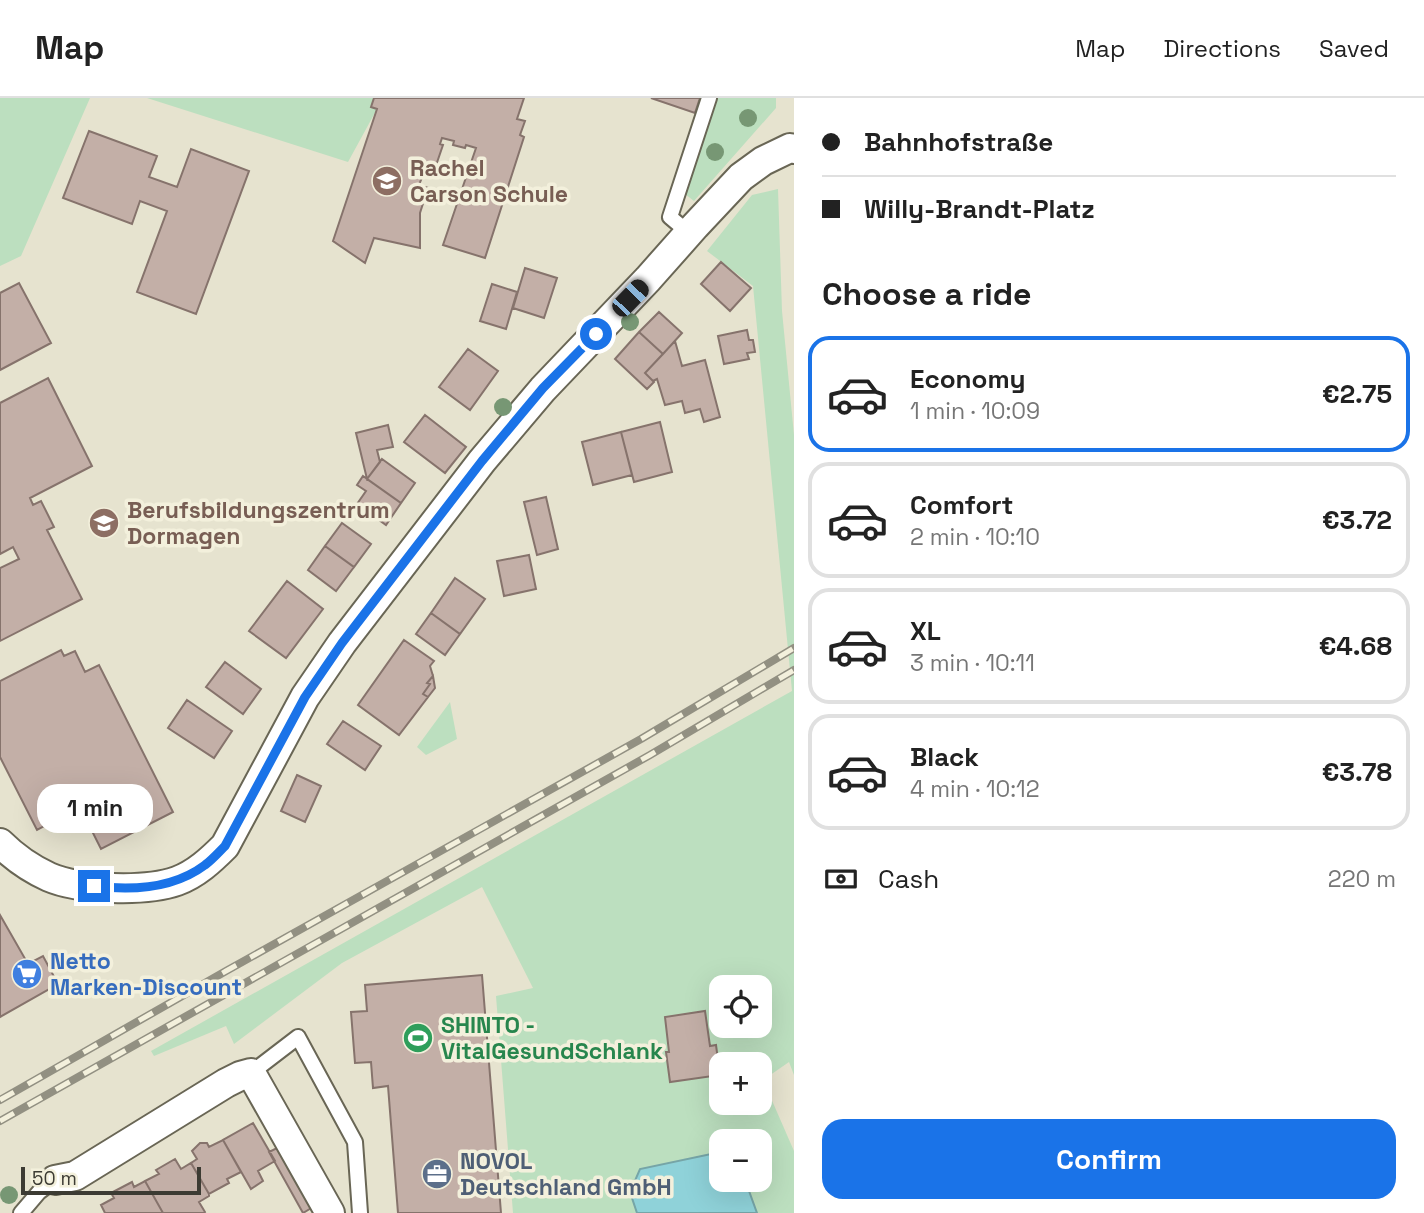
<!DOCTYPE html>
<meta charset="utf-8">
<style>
body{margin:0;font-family:"Space Grotesk",sans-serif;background:#f2f2f2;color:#222;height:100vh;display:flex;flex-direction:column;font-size:26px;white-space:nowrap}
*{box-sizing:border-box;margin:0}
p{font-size:23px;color:#767676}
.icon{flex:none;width:38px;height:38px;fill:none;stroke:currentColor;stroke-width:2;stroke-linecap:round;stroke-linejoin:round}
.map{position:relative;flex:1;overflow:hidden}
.drawer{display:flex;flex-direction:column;background:#fff;width:630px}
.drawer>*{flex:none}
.guide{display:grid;align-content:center;height:154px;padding:0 28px;background:#fff}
.buttons{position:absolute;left:709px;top:877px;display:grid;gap:14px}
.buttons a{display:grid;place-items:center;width:63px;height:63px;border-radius:14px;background:#fff;box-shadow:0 7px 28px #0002;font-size:35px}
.scale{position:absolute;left:21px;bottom:18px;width:180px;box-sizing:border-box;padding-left:7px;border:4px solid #3c3b33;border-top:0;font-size:19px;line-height:24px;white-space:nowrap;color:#3c3b33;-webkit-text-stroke:5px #f3f0dc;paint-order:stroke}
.end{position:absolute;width:32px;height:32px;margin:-16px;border:9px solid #1a73e8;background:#fff;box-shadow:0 0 0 4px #fff}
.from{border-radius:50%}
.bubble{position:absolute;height:49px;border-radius:21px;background:#fff;box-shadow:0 7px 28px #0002;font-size:23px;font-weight:700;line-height:49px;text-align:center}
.car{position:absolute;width:21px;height:42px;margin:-21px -10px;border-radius:9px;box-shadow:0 0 5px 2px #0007;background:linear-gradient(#222 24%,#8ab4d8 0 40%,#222 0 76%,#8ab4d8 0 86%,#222 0)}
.guide b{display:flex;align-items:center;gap:24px;height:66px;font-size:26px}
.guide b+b{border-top:2px solid #e0e0e0}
.guide i{width:18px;height:18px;background:#222}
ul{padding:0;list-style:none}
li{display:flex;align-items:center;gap:21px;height:116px;margin:0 14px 10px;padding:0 14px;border:4px solid #e0e0e0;border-radius:21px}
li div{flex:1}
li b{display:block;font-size:26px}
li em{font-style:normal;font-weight:700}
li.active{border-color:#1a73e8}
li>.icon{width:63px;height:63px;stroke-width:1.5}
h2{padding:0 28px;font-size:32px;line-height:84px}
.pay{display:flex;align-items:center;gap:18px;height:77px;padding:0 28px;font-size:26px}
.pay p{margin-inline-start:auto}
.primary-button{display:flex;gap:14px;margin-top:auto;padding:14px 28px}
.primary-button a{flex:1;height:80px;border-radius:21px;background:#1a73e8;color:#fff;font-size:28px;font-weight:700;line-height:80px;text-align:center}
header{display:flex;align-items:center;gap:42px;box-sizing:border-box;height:98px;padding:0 35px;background:#fff;border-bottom:2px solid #e0e0e0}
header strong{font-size:33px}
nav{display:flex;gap:38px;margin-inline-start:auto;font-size:24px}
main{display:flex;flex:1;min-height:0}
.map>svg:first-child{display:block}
.green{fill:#bcdfbf;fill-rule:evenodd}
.water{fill:#8fd2d9;stroke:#76a5a7;stroke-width:2}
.building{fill:#c3afa7;stroke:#86736c;stroke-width:2}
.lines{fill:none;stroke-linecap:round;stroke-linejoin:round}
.lane-casing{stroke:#696655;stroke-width:18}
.street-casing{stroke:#696655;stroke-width:32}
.lane{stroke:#fff;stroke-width:14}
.street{stroke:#fff;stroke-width:28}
.rail-casing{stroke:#929082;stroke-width:8}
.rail{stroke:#f3f0dc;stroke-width:5;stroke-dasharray:16;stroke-linecap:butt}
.tree{fill:#779774}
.route{stroke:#1a73e8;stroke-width:9}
.labels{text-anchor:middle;stroke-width:7;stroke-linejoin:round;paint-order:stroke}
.education-label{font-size:23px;font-weight:bold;fill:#785e54;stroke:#f3f0dc;text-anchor:start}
.shop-label{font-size:23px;font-weight:bold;fill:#366cbe;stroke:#f3f0dc;text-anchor:start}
.leisure-label{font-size:23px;font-weight:bold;fill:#27864d;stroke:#f3f0dc;text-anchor:start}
.service-label{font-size:23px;font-weight:bold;fill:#4e5e75;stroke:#f3f0dc;text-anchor:start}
</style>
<header>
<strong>Map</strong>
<nav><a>Map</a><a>Directions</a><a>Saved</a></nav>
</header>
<main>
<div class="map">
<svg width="794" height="1115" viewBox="0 0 794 1115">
<rect width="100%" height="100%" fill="#e6e3cf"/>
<path class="green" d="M0 0H90L21 158 0 168Z
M147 0H374L377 11 348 64Z
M717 0H776V10L694 103 685 96Z
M778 91 782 213 794 337V977L789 964 763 982 794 1053V1115H513L496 898 533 890 482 789 342 865 234 946 226 928 154 958 151 953 792 593 753 188 707 153 752 97ZM721 889H760V928H721ZM721 966H760V1004H721ZM721 1043H760V1082H721Z
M450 604 457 641 426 657 417 649Z"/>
<path class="water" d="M711 1056 721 1059V1082H745L757 1115H637L630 1094 640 1071Z"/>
<path class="building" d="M374 0H524L517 21 525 23 520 37 524 39 485 160 443 147 476 50 466 47 465 50 453 47 454 43 442 40 440 46 443 47 432 79 423 77 419 87 428 90 420 115V150L374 140 365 165 333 143 377 11 371 9Z
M651 0H700L695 15Z
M89 33 157 58 149 79 177 89 191 51 249 73 196 216 137 194 167 113 140 103 132 126 63 100Z
M721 164 751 190 730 213 701 186Z
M525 170 557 180 544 220 513 210Z
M19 185 51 245 0 272V195Z
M492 186 517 194 506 231 480 223Z
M659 214 682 235 663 256 639 234Z
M747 232 749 242H753L755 254 747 255 749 261 724 266 718 238Z
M639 234 663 256 645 275 654 284 647 291 615 261Z
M675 243 682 268 705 262 720 319 704 324 700 311 685 315 682 303 665 307 657 281 653 283 645 275Z
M468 251 498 273 470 312 439 289Z
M48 280 92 368 30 400 33 407 41 403 54 429 47 432 82 501 0 543V470L19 461 13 449 0 456V305Z
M425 317 466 349 445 375 404 344Z
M660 324 672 374 634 384 621 334Z
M388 327 393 349 377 352 380 364 367 381 356 335Z
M621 334 632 377 593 387 582 344Z
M382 361 415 385 401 405 367 381Z
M363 378 401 405 386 427 357 406 366 393 357 387Z
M546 399 558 451 537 457 524 404Z
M342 425 371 446 354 469 325 448Z
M325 448 354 469 336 493 308 472Z
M529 457 536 491 504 498 497 463Z
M455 480 485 501 460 536 431 515Z
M287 483 323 511 286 560 249 533Z
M431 515 460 536 445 557 416 536Z
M404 542 434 563 430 568 433 578 427 585 430 586 423 596 428 599 399 637 358 607Z
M61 552 64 558 75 553 85 574 99 567 173 714 101 751 80 709 37 732 0 659V583Z
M225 564 261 591 243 616 206 589Z
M433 578 435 590 428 599 423 596 430 586 427 585Z
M187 602 232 633 214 660 168 630Z
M343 623 381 648 365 672 327 646Z
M297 677 321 688 305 724 281 713Z
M0 817 28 866 43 858 58 886 0 919Z
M482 877 501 1115H398L388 988 373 990 371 964 355 965 351 914 367 913 365 887Z
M705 913 710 948 716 947 720 977 670 984 666 954H669L665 919Z
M253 1025 275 1063 258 1073 263 1083 251 1091 223 1042Z
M223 1042 241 1074 227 1081 229 1085 209 1096 191 1065 197 1061 192 1053 200 1045H207L209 1049Z
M279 1049 313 1109 303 1115 269 1054Z
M175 1061 181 1071 191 1065 209 1096V1098L199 1104 205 1114 204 1115H163L145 1083 159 1076 156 1072Z
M145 1083 163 1115H105L101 1107 114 1100 111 1095 132 1084 134 1089Z"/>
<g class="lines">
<g class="lane-casing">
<path id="lane" d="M689 135 670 119 709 0
M251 975 298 939 355 1044 360 1115
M21 1115 39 1094 55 1082"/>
</g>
<g class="street-casing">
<path id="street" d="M0 745C15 760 29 770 49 779 79 792 146 794 177 783 196 776 211 762 225 748L305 599 316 583 342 545 482 363 543 291 648 181 695 128 741 79 763 63 790 50 794 51
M55 1082 75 1078 226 985 240 978 251 975 330 1115"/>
</g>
<use href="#lane" class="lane"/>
<use href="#street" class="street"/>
<g class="rail-casing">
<path id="rail" d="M0 1002 226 873 641 641 794 550
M0 1023 650 657 794 572"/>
</g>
<use href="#rail" class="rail"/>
</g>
<g class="tree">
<circle cx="748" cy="20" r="9"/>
<circle cx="715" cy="54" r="9"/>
<circle cx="630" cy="224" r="9"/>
<circle cx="503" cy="309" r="9"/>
<circle cx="9" cy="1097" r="9"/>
</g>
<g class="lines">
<path class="route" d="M94 788C133 793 173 791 205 767 212 762 219 754 225 748L305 599 342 545 482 363 543 290 596 236"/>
</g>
<defs>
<g id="school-disc" transform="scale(1.575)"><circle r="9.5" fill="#8d6e63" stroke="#f3f0dc"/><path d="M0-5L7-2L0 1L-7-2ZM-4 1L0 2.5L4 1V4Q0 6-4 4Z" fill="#fff"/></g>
<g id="supermarket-disc" transform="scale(1.575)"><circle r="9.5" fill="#3f7fe0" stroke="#f3f0dc"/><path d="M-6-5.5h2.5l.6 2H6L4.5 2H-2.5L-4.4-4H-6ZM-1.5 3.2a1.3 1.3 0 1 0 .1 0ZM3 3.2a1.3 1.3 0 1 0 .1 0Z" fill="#fff"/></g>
<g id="stadium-disc" transform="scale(1.575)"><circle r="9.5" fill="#2e9e5b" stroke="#f3f0dc"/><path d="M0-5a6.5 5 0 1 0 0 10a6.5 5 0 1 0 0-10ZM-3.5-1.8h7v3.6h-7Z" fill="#fff"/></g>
<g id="office-disc" transform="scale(1.575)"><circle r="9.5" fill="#5c6f8a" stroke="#f3f0dc"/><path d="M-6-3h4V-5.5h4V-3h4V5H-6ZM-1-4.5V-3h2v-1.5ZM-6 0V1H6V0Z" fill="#fff"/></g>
</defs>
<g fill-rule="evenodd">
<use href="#school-disc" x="387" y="83"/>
<use href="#school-disc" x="104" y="425"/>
<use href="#supermarket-disc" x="27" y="876"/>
<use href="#stadium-disc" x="418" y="940"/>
<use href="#office-disc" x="437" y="1076"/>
</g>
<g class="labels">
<g class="education-label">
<text x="410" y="78">Rachel<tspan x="410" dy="26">Carson Schule</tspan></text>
<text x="127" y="420">Berufsbildungszentrum<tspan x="127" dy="26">Dormagen</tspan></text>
</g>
<g class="shop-label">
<text x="50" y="871">Netto<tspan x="50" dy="26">Marken-Discount</tspan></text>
</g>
<g class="leisure-label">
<text x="441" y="935">SHINTO -<tspan x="441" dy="26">VitalGesundSchlank</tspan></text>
</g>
<g class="service-label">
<text x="460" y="1071">NOVOL<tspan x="460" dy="26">Deutschland GmbH</tspan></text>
</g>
</g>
</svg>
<div class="buttons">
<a><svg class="icon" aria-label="locate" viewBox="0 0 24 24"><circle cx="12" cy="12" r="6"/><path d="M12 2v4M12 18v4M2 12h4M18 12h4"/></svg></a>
<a>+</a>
<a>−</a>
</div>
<div class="scale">50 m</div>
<i class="end from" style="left:596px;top:236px"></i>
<i class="end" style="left:94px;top:788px"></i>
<div class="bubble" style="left:37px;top:686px;width:116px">1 min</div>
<i class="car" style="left:630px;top:200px;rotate:44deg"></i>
</div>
<section class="drawer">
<div class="guide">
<b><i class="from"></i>Bahnhofstraße</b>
<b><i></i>Willy-Brandt-Platz</b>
</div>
<h2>Choose a ride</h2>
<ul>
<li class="active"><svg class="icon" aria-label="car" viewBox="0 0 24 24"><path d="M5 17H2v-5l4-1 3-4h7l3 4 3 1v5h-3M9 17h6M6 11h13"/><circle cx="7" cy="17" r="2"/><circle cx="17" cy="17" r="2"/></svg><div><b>Economy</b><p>1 min · 10:09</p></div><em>€2.75</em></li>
<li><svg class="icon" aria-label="car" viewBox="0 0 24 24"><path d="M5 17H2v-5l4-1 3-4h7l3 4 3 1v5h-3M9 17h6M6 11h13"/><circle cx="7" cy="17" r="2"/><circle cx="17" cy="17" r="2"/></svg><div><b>Comfort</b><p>2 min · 10:10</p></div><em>€3.72</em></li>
<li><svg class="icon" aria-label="car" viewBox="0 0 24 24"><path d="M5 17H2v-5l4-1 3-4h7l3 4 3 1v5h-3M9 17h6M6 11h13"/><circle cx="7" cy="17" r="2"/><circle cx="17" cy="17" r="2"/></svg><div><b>XL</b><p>3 min · 10:11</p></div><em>€4.68</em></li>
<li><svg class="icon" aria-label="car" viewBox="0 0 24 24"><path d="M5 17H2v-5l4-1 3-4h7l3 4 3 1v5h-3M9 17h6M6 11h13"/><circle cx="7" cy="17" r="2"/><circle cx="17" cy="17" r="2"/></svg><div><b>Black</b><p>4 min · 10:12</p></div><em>€3.78</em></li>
</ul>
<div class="pay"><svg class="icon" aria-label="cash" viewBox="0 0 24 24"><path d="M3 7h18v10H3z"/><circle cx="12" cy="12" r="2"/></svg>Cash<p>220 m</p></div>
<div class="primary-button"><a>Confirm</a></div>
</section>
</main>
